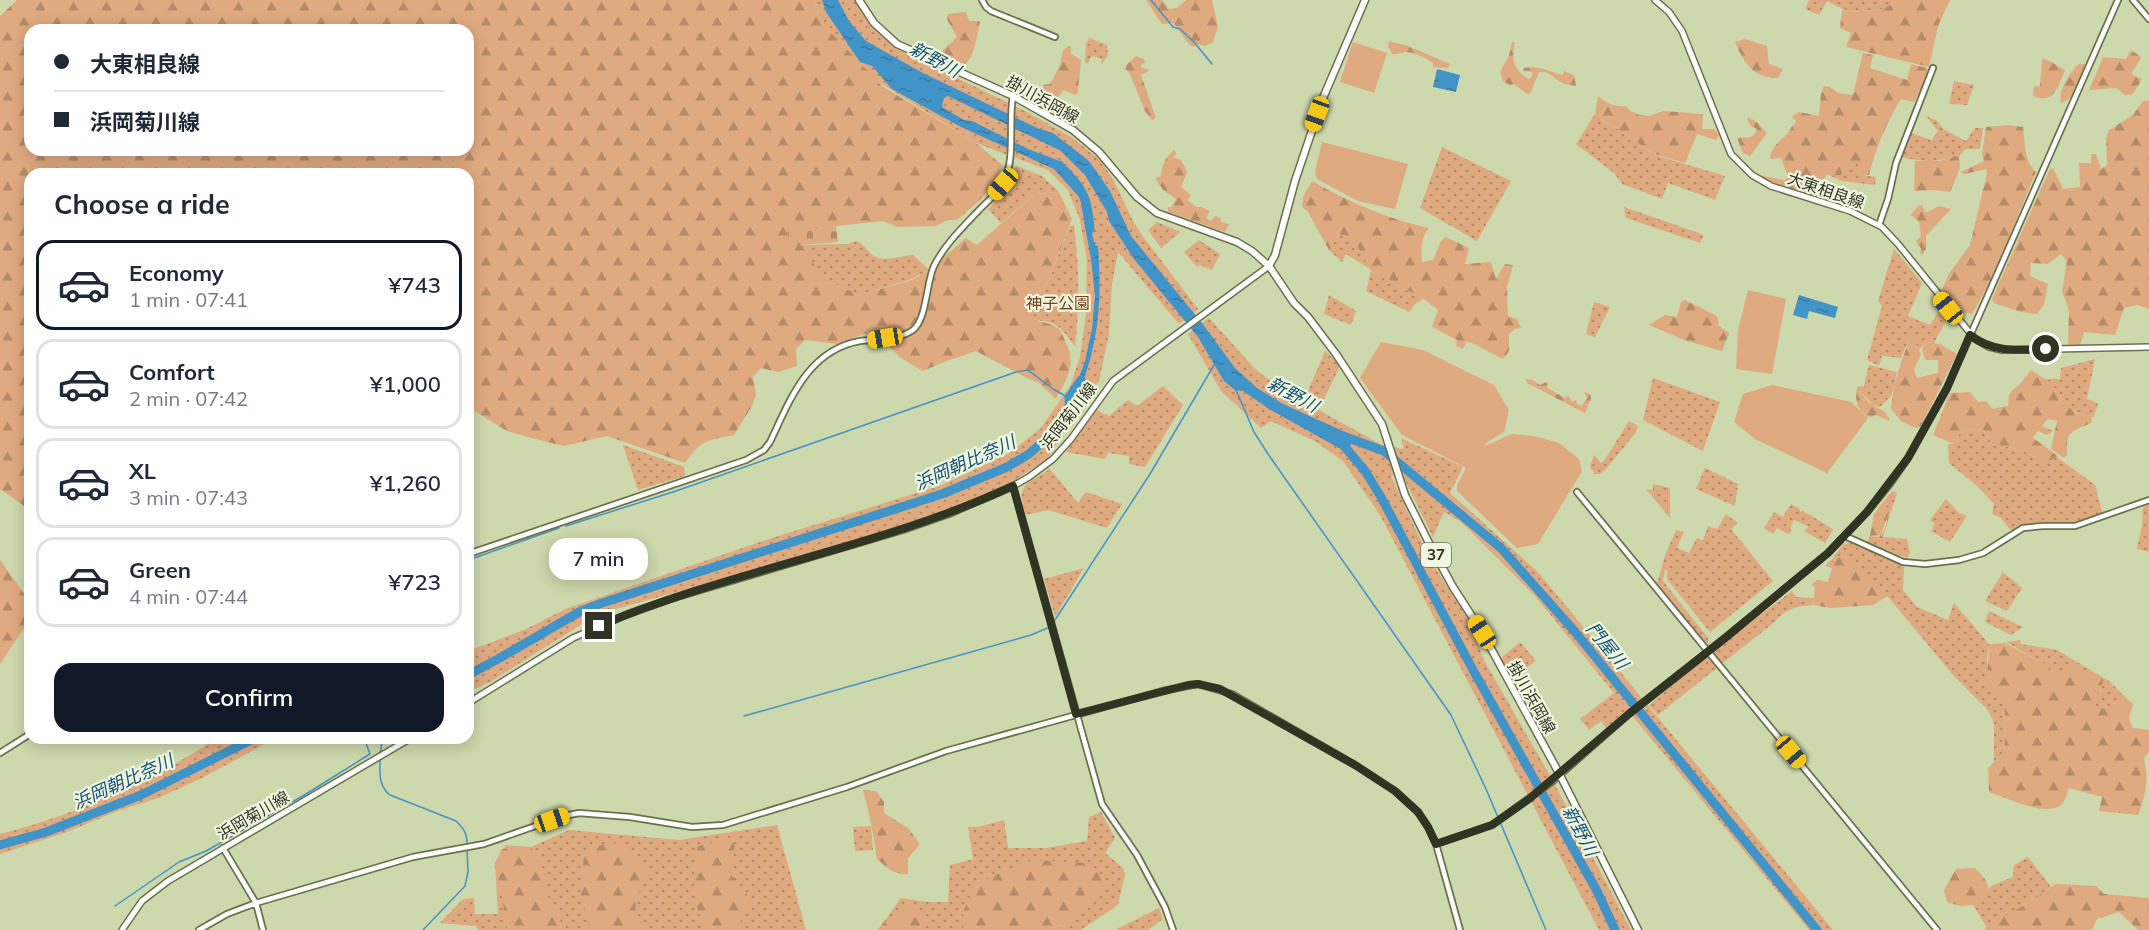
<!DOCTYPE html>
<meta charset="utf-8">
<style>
body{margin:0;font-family:Mulish,"Noto Sans JP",sans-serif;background:#f2f2f3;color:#1f2937;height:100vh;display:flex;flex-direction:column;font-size:22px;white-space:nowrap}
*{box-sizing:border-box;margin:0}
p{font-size:20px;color:#747a83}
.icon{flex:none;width:33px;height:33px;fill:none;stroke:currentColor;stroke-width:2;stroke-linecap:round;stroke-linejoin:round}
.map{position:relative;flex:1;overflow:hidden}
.sheet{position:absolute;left:24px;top:168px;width:450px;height:576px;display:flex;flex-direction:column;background:#fff;border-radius:18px;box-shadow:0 3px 15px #0003}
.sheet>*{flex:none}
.banner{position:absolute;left:24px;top:24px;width:450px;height:132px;border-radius:18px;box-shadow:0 3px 15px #0003;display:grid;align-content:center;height:132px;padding:0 30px;background:#fff}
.end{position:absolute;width:27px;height:27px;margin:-14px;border:8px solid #303423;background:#fff;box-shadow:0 0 0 3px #fff}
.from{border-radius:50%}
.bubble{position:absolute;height:42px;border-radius:18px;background:#fff;box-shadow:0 3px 15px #0003;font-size:20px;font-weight:600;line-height:42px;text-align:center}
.car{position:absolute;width:18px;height:36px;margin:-18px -9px;border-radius:8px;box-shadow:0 0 4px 2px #0007;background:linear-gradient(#f5c518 24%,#345 0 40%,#f5c518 0 76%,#345 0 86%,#f5c518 0)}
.banner b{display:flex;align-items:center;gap:21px;height:57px;font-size:22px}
.banner b+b{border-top:2px solid #e0e1e3}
.banner i{width:15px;height:15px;background:#1f2937}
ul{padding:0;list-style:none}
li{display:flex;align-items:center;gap:18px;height:90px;margin:0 12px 9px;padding:0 18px;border:3px solid #e0e1e3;border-radius:18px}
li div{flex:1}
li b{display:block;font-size:22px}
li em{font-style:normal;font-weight:600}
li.selected{border-color:#111827}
li>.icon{width:54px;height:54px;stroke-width:1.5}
h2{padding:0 30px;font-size:27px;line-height:72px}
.cta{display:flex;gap:12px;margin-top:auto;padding:12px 30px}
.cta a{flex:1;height:69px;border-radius:18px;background:#111827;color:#fff;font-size:24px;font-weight:600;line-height:69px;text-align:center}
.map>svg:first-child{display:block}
.grass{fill:url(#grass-dots)}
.forest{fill:url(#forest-firs);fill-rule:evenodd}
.cemetery{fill:url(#cemetery-stones)}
.pitch{fill:#dfaa80}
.water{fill:url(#water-ripples)}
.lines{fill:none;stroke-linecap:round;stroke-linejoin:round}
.stream{stroke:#4194c7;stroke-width:1.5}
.river{stroke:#4194c7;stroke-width:9}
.tertiary-casing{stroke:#69724c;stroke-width:8}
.secondary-casing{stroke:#69724c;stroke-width:8}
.primary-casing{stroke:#69724c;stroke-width:9}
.tertiary{stroke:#fff;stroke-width:4.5}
.secondary{stroke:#fff;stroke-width:5}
.primary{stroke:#fff;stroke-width:6}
.route{stroke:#303423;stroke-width:8}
.labels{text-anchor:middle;stroke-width:4.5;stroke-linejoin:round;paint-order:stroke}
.shield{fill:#f0f6e0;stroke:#6a6e5c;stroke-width:1.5}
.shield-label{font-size:15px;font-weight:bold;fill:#303423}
.street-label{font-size:16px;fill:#303423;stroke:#f0f6e0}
.park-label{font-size:16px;fill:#72441a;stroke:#f0f6e0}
.water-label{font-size:18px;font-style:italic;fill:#155377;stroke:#f0f6e0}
</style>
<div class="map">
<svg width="2149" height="930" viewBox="0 0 2149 930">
<defs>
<pattern id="grass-dots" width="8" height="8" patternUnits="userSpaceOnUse" patternTransform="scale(1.5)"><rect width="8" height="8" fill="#dfaa80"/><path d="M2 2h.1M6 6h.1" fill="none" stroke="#b58b68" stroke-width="1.8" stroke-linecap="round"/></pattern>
<pattern id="forest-firs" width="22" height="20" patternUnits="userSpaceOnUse" patternTransform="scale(1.5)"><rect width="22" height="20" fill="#dfaa80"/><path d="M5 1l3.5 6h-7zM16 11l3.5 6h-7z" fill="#b58b68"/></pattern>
<pattern id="cemetery-stones" width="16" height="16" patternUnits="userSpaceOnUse" patternTransform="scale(1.5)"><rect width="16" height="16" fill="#dfaa80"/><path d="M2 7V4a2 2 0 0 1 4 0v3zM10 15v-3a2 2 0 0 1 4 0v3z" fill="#b58b68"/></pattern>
<pattern id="water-ripples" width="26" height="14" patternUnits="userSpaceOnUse" patternTransform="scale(1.5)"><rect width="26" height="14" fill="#4194c7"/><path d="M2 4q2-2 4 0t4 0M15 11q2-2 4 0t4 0" fill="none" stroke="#377aa1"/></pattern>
</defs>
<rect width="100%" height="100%" fill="#cdd8ad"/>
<path class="grass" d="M815 0H856L868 20 899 50 1025 111 1073 138 1101 161 1114 181 1133 221 1141 234 1198 309 1179 324 1118 252 1112 284 1109 334 1099 381 1084 399 1048 458 1011 483 933 516 855 542 598 614 490 682 468 692V651L524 630 568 608 760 542 942 485 1008 454 1041 428 1070 386 1080 357 1086 315 1087 261 1080 220 1068 190 1048 170 976 143 877 81 822 23Z
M1809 0H1896L1884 9 1849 12 1827 1 1819 15 1805 9Z
M1089 38 1107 45 1108 55 1101 65 1102 59 1091 56 1088 64 1085 62 1086 43Z
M1954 81 1974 85 1967 105 1949 104Z
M1595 114 1655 155 1725 176 1715 200 1668 183 1662 199 1622 184 1614 173 1576 144Z
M1926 116 1936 120 1943 129 1966 141 1975 128H1983L1980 149H1965L1959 157 1958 155C1935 163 1924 162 1901 157L1911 133 1932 140 1938 131Z
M1442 147 1511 181 1477 241 1420 208Z
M1857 162 1862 175 1876 177 1875 185 1842 181 1827 174 1841 175 1846 165Z
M1016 166 1042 176 1059 192 1035 194 1001 223 988 209 1011 183Z
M1624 207 1704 235 1700 243 1626 218Z
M1157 222 1180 232 1161 248 1148 230Z
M1074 225C1079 266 1080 305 1075 346 1068 338 1060 324 1049 322 1042 320 1037 322 1030 317L1036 295 1047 284 1070 226Z
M1339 234 1353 238 1370 269 1346 254 1342 262 1329 250Z
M1199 240 1220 254 1212 270 1200 265 1197 267 1184 252Z
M857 241C864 245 867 250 872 255 883 263 900 256 913 255L929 270 909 280 859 295 821 278 799 245 847 244Z
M1894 249 1922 283 1908 316 1930 325 1941 308 1949 315 1934 343 1926 342 1919 350 1911 335 1901 358 1882 356 1879 366 1867 360 1882 306 1878 301Z
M1371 271 1424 299 1416 303 1409 312 1366 291Z
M1329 295 1356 311 1351 325 1324 314Z
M1594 302 1610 307 1595 337 1586 334Z
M1209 318 1256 370 1284 391 1382 445 1404 449 1401 438 1463 467 1450 493 1538 572 1833 930H1809L1630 713 1626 711 1606 728 1601 721 1589 730 1580 719 1614 693 1535 596 1461 522 1444 512 1433 537 1401 472 1391 476 1429 558 1465 614 1485 662 1553 781 1631 930H1599L1380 515 1343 461 1315 441 1271 421 1261 428 1221 391 1188 334Z
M1325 351 1341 364 1321 405 1305 398Z
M2095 359 2087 399 2098 403 2094 417C2081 414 2066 411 2059 399 2054 390 2054 384 2045 379H2060L2061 368Z
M1869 365 1897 372 1891 396 1880 407 1873 405 1862 393Z
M1653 378 1720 402 1703 451 1643 420Z
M1163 386 1183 405 1145 467 1129 464V456L1108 453 1105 459 1066 452 1097 410 1109 416 1128 400 1137 406Z
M1629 421 1638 426 1636 432 1606 469 1600 474H1595L1590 467 1594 455 1601 463 1604 461Z
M1983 429 1992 444 2018 449 2048 462 2057 457 2095 485 2103 515 2075 526 2025 528 2013 533 2001 518 1992 514 1994 504 1977 486 1949 463 1948 444H1954L1961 431Z
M623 445 684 467 685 476 638 490Z
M1705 468 1738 484 1735 506 1696 489Z
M1050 469 1078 503 1086 492 1122 504 1107 528 1048 510 1026 515C1015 484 1026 485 1050 469Z
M1653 484 1670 488V518L1646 489 1653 490Z
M1892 491 1897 493 1883 537 1907 539 1910 553 1907 558 1867 542 1870 536 1878 537C1889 530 1887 517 1885 506H1880Z
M1946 499 1959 513 1967 516 1950 542 1931 531 1935 524 1930 520Z
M1791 504 1800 509V512L1803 511 1833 529 1825 543 1804 531 1809 527 1794 520 1791 526V531L1788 534 1777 528 1773 534 1764 528 1774 512 1783 517Z
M2149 504V552L2137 549 2142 526 2143 507Z
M1726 514 1738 523 1731 529 1773 581 1710 632 1667 579V571L1665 569 1663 581 1708 638V643L1704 642 1657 584 1665 555 1676 530 1684 532 1677 548 1689 553 1697 538 1703 540 1708 526 1717 529Z
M1851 542 1904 567 1903 590 1917 607 1948 620 1954 603 1989 644 1987 658 1990 688 2004 705 2006 725 2004 752 1994 762V723L1988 710 1953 675 1889 598 1844 556 1832 559 1843 544Z
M1084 568 1055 617 1044 579Z
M2003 572 2022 588 2007 611 1985 601Z
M1792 591 1796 597 1814 598 1813 605C1791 607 1787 609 1772 624L1658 715 1649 705 1760 611 1763 613Z
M1989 611 2023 627 2011 635 1985 622Z
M2020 640 2021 644 2057 650 2109 681 2127 699 2104 709 2091 704 2104 680 2055 674 2043 663 2006 642Z
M1520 642 1536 661 1512 678 1501 658Z
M218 738H276L200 779 158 798 115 812 67 832 0 854V834C53 821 106 799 155 775 176 765 197 750 218 738Z
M1101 812 1115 838 1105 853 1123 868 1125 875 1118 905 1081 930H878L901 898 927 902H948L950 865 973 859 968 827H978L1004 820 1008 848H1046L1087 841 1089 817Z
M777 825 806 930H478L476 926 440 923 463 899 474 898 475 914H498L495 863 506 845 531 847 569 830 679 840Z
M871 826 873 850 855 851 853 827Z
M2028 857 2051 887 2025 906 1986 926 1973 905 1991 886 2013 877 2014 865Z
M1159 908 1163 919 1148 930H1115Z"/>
<path class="forest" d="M17 0H815L822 23 882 86 976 143 1002 165 995 184 980 200 958 219 945 221 936 226 897 227 883 221 790 231 789 238 803 247 823 278 859 295 912 280 929 270 966 238 977 245 1035 194 1059 192 1072 219 1047 284 1036 295 1030 317C1040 323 1052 322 1060 330 1062 333 1064 339 1066 343 1077 363 1066 381 1056 399L1039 383 1027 378 976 351 944 362 923 371 901 358 872 331 837 344 805 340 796 349 797 366 778 372 761 368 753 377 756 395 752 406 734 435C706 441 702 439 685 463L607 436 564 446 535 439 507 431 468 407V174H30V522L23 505 0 489V16ZM30 30H468V150H30Z
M1146 0H1162L1169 9 1177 8 1186 0H1212L1218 27 1213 42 1205 46 1197 44 1193 47C1185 42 1180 30 1173 23L1162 24Z
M1896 0H1950L1938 26 1929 67 1846 47 1851 33 1840 28 1842 10 1849 12 1884 9Z
M966 12 969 21H980C971 68 968 80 922 51H942L957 37 947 19 948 14Z
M1745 39 1767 46 1769 64 1783 69 1778 78C1753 78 1744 63 1735 42Z
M1389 41 1408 46 1450 64 1448 68 1433 67V63C1425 58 1417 53 1407 52 1402 52 1398 55 1392 54L1388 46Z
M1512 42H1515C1511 59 1513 69 1528 79L1532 77V72L1523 71 1524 68C1538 65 1548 71 1562 75L1564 71 1574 75 1576 86C1572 85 1565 85 1561 82 1553 78 1550 71 1539 72L1531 92 1528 94 1513 84 1510 85 1504 82C1497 71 1503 67 1508 58 1510 53 1511 46 1512 42Z
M1068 46H1071V54L1081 60 1078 91 1076 95 1063 90 1057 99 1047 101 1042 100 1043 85 1050 84 1060 65 1063 51Z
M2131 50 2141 57 2132 73 2133 75 2142 79 2133 94 2125 95 2116 88 2089 90 2103 57 2126 59Z
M1863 53 1873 55 1870 68 1907 80 1911 64 1927 68 1929 73 1914 102 1901 99C1886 123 1876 148 1869 175H1862L1857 163 1846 165 1841 175H1826L1820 196C1798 195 1777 185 1758 175L1785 180 1788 177 1781 158 1770 159C1771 146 1779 143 1787 134 1790 130 1793 125 1796 121L1792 117 1799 112 1819 116 1821 94 1824 86 1830 87 1838 93 1853 95Z
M1136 56 1144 59 1145 63 1141 65V67L1150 70 1141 75 1156 118 1152 120 1145 111 1129 72 1125 69 1127 64Z
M2042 59C2050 59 2058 67 2065 70 2058 86 2055 105 2033 96L2034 87 2040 86Z
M2079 64H2085C2080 77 2077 99 2061 103 2058 91 2070 71 2079 64Z
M1598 96C1607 104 1614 107 1626 106L1630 111 1640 115 1649 116 1664 111 1703 114 1702 129H1714L1719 135 1716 140 1697 134 1685 163 1654 154 1595 114Z
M2143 101H2149V309L2137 305 2124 308 2115 335 2084 332 2080 345H2068L2069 311 2062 291 2067 261 2061 254 2048 264 2031 263 2030 276 2048 284 2044 305 2037 314 2021 312 1994 303 1992 299 2050 169 2053 168 2063 189 2080 187 2079 163H2091V154H2096L2101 169 2107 165 2106 138 2109 130 2133 115Z
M1748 117 1757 122 1767 133 1750 156 1743 153 1737 138C1747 136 1752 141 1757 129L1751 126 1747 119Z
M2009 125 2023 127C2025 142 2024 162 2036 172L1992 278 1972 314 1958 311 1941 292 1949 274 1970 245 1987 173 1986 169 1964 174 1961 172 1984 161 1982 154 1986 127Z
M1174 150 1177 154 1173 157 1181 160 1187 172 1181 187 1191 195 1188 200 1196 207H1201L1210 211 1206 218 1211 221 1215 216 1221 218V222L1229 224 1225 232 1168 212V207H1171L1176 199 1163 190 1155 178 1161 176C1162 164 1165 158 1174 150Z
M1959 155 1960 168 1950 192 1933 190 1914 191 1915 161H1940Z
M1312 181C1349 202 1387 219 1429 228 1421 237 1421 251 1422 262L1433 260 1441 241 1446 237 1469 248 1465 264 1491 262 1496 279 1505 264 1513 265 1507 287 1508 316 1517 319 1521 328 1515 329 1509 334V351L1503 359 1472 343 1466 342 1463 349 1456 346 1457 340 1432 327 1438 310 1424 299 1371 271 1353 238 1339 234 1329 250 1308 212 1302 207 1303 197Z
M1922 205 1925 213 1939 206 1951 209 1926 236V249L1922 256 1920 253 1921 249 1916 241 1921 236 1919 222 1911 215 1918 206Z
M1685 300 1717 316 1719 326 1729 333 1722 351 1684 340 1649 325 1665 315 1677 317 1681 302Z
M1911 334 1921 354 1914 370 1917 378 1938 373V360H1925L1922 349 1926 342 1940 344 1957 354 1921 426 1916 428 1902 422 1891 409 1894 384Z
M2031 370 2053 384 2060 401 2076 413 2092 416 2091 423C2071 432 2066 431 2067 455L2064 458 2051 449 2057 421 2048 419 2042 426 2053 431 2047 435 2038 431 2033 438 2058 456 2048 462 2018 449 1992 444 1983 429 1961 431 1954 444 1933 435 1950 393 1970 392 1978 402 1986 401 1992 409 2008 406 2009 394 2021 383Z
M1525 379 1533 380 1540 385 1546 382 1548 383 1547 388 1565 398 1568 395 1572 402 1576 400 1577 404 1581 406 1587 398 1584 392 1590 394 1591 398 1585 413 1527 383Z
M1860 386 1864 387 1862 394C1865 397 1868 403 1873 405 1881 410 1887 411 1890 421L1876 415 1870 417C1856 411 1855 401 1857 387Z
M1880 506H1885L1890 509 1881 535 1870 536 1874 514Z
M1844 556 1869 575 1888 596 1873 605 1831 608 1813 605 1815 589 1812 584 1817 580 1828 582 1832 568 1825 566 1832 559Z
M0 560 30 602V619L0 664Z
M2005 643 2043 663 2055 674 2072 665 2104 680 2092 704 2104 709 2127 699 2133 704C2131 715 2126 716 2133 728L2149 730V752L2144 758C2149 780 2146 794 2138 815L2099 811 2102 797 2069 788C2067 793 2066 801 2061 805 2045 817 2007 798 1989 792L1988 768 2004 752 2006 725 2004 705 1987 685 1989 644Z
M863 790 876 791 884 802V813L908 828 920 844 908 858V874C894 875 887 868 877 859 874 836 869 813 863 790Z
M730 838 735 846 728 871 750 898 741 921 743 930C735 930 722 930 714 930 689 921 693 866 698 846Z
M622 842 650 872C637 895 628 905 644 930H590L581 895 584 852 595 846Z
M531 847 546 876V894L565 930H508L506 926 502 896 495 863 502 849Z
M1033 860 1086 863 1108 882 1099 898 1074 919 1055 930H963V912L972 892 981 881Z
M1975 868 1985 879 1989 890 1973 905 1960 906 1947 902 1944 890 1956 869Z
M2056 884 2096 886 2104 894 2149 898V930H2138L2119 912 2097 919 2092 930H1985L1986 926 2027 904Z
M909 906 928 918 918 930H881L882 924Z"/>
<path class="cemetery" d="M836 226 838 242 799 245 789 238 787 231Z"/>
<path class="pitch" d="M1353 42 1387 53 1374 93 1340 82Z
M1322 142 1408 164 1395 209 1358 201 1317 179 1315 172Z
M1748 290 1786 299 1772 374 1736 369 1738 330Z
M1381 342 1423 350 1494 385 1509 410 1504 432 1486 443 1485 446 1512 434 1534 436 1559 443 1579 459 1582 471 1538 544 1517 548 1457 491V485L1466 468 1402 435 1360 378Z
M1772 385 1851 402 1868 418 1827 473 1755 439 1734 422 1743 394Z"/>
<path class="water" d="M822 0H838L849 21 866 41 921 72 1037 128 1053 133 1089 161 1110 191 1131 236 1202 323 1235 368 1257 388 1283 404 1356 437 1346 452 1269 409 1243 391 1235 390 1224 381 1198 337 1134 259 1109 221 1107 212 1085 175 1061 151 948 96 944 98 942 107 964 120 972 121 1028 149 1057 160 1080 187 1095 245 1098 246C1102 301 1099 339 1080 391L1075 389 1085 361 1092 329 1095 296 1091 259 1080 198 1054 169 961 127 892 89 872 66 860 62 826 12Z
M1437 69 1460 75 1456 92 1433 87Z
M1799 295 1838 307 1835 318 1809 311 1807 319 1793 315Z"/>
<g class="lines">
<path class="stream" d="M1151 0 1173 27 1180 29 1194 42 1212 64
M1236 390 1254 432 1268 454 1451 715 1486 789 1546 930
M566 526 676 491 1016 372 1028 370 1053 389 1069 398
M468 560 559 528
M1053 623 1150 474 1214 365
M744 716 1031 635 1050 627
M25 740 30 738
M380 753 383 738
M380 758C380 772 378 786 390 795L456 821C464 829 467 833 467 844
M115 906 179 862 206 851 306 794 370 754 364 738
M423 930 465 886 468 872 467 849"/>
<path class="river" d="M1059 165C1082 187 1088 197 1090 229
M1343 436 1384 451 1501 548 1576 633 1817 930
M1340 441 1365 471 1381 497 1473 670 1597 891 1615 930
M468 675 498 659 581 611 602 603 942 494 1007 467 1029 454 1053 432 1070 407 1069 398 1081 380
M0 845 46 832 141 795 255 738"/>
<g class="tertiary-casing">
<path id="tertiary" d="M982 0 986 7 991 11 1055 37
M2133 0 2149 19
M1879 225 1888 199 1896 163 1933 68
M1013 486 1102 804 1137 855 1165 907 1173 930
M1577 492 1937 930
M1845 536 1903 562 1925 564 1959 560 1983 553 2023 528 2043 526H2075L2149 500
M468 554 746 460 764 450 770 442C790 400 808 350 860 341 876 339 899 340 913 330 927 319 926 283 934 266 945 244 963 227 980 209 988 201 999 192 1004 182 1016 156 1008 124 1013 96
M0 753 30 734
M1436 844 1492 825 1553 781 1630 713 1708 652 1828 553 1867 512 1890 484 1908 458 1947 388 2118 0
M223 848 256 903 263 930
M199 930 227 914 256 903 413 857 484 844 564 816 579 813 630 817 692 827 723 825 847 787 946 751 1162 691 1198 684 1232 694 1355 765 1395 791 1418 812 1428 827 1436 844 1460 930"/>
</g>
<g class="secondary-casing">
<path id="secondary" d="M1655 0 1669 12 1682 31 1731 154 1752 175 1771 186 1850 211 1882 227 1898 244 1975 339 1989 347 2002 350 2149 347
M468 703 573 638 630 613 677 597 903 530 949 514 1013 486 1029 477 1053 459 1071 439 1113 381 1269 266
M122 930 142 901 168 881 411 738"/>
</g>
<g class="primary-casing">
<path id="primary" d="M859 0 874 23 897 44 1013 96 1073 130 1099 152 1137 197 1157 213 1237 242 1252 251 1269 266 1294 303 1308 317 1336 354 1382 424 1405 495 1430 545 1453 587 1482 632 1560 775 1638 930
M1269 266 1275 255 1295 181 1323 98 1365 0"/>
</g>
<use href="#tertiary" class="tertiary"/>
<use href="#secondary" class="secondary"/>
<use href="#primary" class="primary"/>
</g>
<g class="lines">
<path class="route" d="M599 626C733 569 880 548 1013 486L1076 714 1188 685 1198 684 1220 689 1355 765 1395 791 1418 812 1428 827 1436 844 1492 825 1529 799 1630 713 1725 638 1828 553 1867 512 1908 458 1947 388 1970 335C1993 353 2018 350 2046 349"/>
</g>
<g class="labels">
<rect class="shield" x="1421" y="543" width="30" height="24" rx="4.5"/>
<g class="shield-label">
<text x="1436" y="560">37</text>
</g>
<g class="street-label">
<text transform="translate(1043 99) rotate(29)" y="6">掛川浜岡線</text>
<text transform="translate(1826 190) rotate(19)" y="6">大東相良線</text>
<text transform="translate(1068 416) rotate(-52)" y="6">浜岡菊川線</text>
<text transform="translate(1532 697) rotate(61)" y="6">掛川浜岡線</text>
<text transform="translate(253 815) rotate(-30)" y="6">浜岡菊川線</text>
</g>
<g class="park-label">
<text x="1058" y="309">神子公園</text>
</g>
<g class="water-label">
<text transform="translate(935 60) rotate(28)" y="6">新野川</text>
<text transform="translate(1293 395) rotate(28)" y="6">新野川</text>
<text transform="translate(965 463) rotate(-24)" y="6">浜岡朝比奈川</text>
<text transform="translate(1607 646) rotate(51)" y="6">門屋川</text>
<text transform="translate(123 782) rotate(-24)" y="6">浜岡朝比奈川</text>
<text transform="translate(1580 831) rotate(62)" y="6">新野川</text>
</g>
</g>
</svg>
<i class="end from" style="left:2046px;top:349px"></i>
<i class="end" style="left:599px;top:626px"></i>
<div class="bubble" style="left:549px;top:538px;width:99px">7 min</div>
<i class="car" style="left:1317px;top:114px;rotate:200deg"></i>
<i class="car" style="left:1003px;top:184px;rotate:221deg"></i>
<i class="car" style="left:1948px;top:308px;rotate:321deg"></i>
<i class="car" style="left:885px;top:338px;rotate:261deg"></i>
<i class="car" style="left:1482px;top:632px;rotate:327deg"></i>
<i class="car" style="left:1791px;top:752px;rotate:140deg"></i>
<i class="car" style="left:552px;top:820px;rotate:71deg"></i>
<div class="banner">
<b><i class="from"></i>大東相良線</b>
<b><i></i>浜岡菊川線</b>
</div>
<section class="sheet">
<h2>Choose a ride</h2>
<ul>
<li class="selected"><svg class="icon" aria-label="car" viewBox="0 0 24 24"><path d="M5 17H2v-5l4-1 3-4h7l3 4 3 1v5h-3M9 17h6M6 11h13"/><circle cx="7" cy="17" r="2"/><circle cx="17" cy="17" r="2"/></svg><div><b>Economy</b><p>1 min · 07:41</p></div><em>¥743</em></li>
<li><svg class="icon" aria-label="car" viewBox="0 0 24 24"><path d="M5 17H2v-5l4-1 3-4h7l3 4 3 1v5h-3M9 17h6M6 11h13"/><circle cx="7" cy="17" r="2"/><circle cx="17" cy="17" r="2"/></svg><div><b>Comfort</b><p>2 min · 07:42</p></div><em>¥1,000</em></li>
<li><svg class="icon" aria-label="car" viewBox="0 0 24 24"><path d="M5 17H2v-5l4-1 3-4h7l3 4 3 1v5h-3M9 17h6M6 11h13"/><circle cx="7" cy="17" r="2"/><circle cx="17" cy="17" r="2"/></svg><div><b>XL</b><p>3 min · 07:43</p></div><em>¥1,260</em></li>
<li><svg class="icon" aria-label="car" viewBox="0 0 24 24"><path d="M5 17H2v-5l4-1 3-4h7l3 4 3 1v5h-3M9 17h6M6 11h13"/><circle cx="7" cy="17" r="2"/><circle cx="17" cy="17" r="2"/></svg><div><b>Green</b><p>4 min · 07:44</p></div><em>¥723</em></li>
</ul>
<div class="cta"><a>Confirm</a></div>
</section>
</div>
